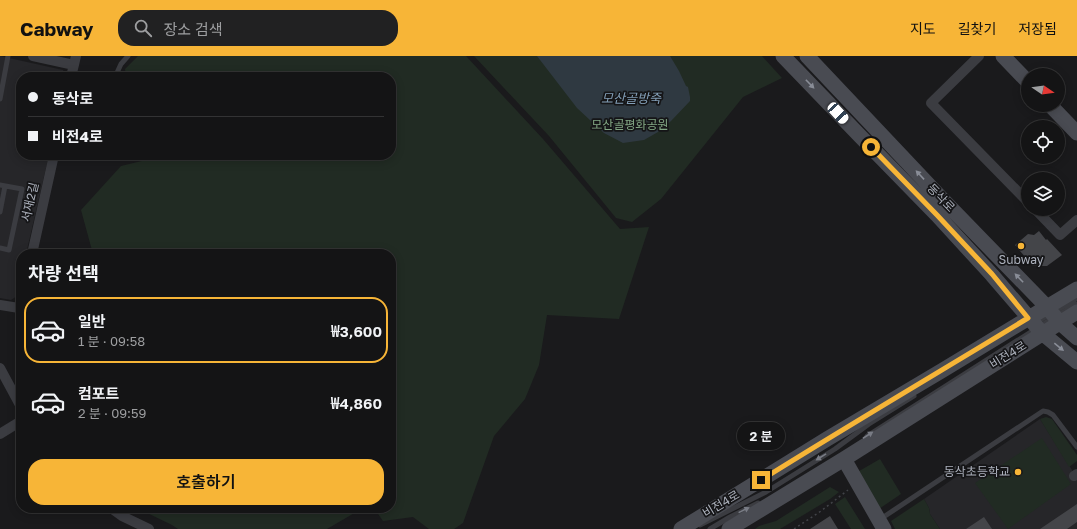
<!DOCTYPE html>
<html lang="ko">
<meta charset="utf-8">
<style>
body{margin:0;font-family:"Golos Text","Noto Sans KR",sans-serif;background:#212122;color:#f1f3f6;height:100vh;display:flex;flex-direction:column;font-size:15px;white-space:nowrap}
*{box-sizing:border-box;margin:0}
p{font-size:13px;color:#9d9ea0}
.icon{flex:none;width:22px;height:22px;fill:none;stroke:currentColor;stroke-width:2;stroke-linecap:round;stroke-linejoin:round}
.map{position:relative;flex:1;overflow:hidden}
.drawer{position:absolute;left:16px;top:193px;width:380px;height:264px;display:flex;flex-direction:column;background:#141415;border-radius:16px;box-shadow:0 2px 10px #0003,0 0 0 1px #333334}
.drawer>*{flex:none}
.banner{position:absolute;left:16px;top:16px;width:380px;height:88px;border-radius:16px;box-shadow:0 2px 10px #0003,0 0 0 1px #333334;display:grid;align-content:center;height:88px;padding:0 12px;background:#141415}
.needle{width:26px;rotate:103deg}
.fabs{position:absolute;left:1021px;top:12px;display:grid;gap:8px}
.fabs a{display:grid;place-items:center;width:44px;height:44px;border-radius:50%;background:#141415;box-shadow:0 2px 10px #0003,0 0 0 1px #333334;font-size:20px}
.end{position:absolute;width:18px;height:18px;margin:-9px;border:5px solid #f7b537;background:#111;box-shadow:0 0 0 2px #111}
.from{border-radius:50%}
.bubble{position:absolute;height:28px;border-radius:14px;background:#141415;box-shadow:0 2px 10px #0003,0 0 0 1px #333334;font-size:13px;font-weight:600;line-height:28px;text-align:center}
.car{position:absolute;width:12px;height:24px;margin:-12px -6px;border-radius:5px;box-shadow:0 0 3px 1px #0007;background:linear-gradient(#fff 24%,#345 0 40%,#fff 0 76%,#345 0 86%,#fff 0)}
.banner b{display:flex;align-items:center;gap:14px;height:38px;font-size:15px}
.banner b+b{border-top:1px solid #333334}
.banner i{width:10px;height:10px;background:#f1f3f6}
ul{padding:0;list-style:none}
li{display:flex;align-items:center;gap:12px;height:66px;margin:0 8px 6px;padding:0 4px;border:2px solid transparent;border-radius:16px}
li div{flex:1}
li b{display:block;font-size:15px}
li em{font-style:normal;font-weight:600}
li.selected{border-color:#f7b537}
li>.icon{width:36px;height:36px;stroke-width:1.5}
h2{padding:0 12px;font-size:18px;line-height:48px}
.primary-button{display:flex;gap:8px;margin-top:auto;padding:8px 12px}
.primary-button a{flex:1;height:46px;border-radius:16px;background:#f7b537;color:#111;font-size:16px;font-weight:600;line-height:46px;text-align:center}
header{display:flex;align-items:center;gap:24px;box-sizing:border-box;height:56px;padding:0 20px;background:#f7b537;color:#111}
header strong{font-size:19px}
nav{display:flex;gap:22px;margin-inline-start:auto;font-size:14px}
.search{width:280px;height:36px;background:#212122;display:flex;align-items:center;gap:10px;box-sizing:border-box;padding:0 14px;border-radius:16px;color:#9d9ea0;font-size:15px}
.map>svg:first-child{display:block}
.built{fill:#262629}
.green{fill:#212b23}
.water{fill:#2f3941}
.building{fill:#444549}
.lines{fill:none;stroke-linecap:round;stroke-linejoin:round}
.path{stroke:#414348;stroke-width:1.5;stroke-dasharray:2 3;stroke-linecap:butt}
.lane{stroke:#3b3c41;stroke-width:5}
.street{stroke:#3b3c41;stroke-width:10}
.secondary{stroke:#494b52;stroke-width:15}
.oneway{fill:#898d97}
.oneway2{fill:#797c85}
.route{stroke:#f7b537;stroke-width:5}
.poi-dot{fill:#f7b537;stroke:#151517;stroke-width:1.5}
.labels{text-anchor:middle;stroke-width:3.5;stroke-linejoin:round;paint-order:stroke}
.park-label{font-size:12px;fill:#83a785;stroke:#151517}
.street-label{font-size:12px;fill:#acb1bc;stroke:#151517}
.poi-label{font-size:12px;fill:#acb1bc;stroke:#151517}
.water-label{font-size:13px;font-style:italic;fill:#839fb7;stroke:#151517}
</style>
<header>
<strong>Cabway</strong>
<div class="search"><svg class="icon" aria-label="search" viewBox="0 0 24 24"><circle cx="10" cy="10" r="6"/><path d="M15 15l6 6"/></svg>장소 검색</div>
<nav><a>지도</a><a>길찾기</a><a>저장됨</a></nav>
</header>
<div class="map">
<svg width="1077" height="473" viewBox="0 0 1077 473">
<rect width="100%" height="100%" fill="#1a1a1c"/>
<path class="built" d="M0 0 63 14 67 21H21V99H49L26 198H21V221L17 240 11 244 0 242Z
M1040 363 1077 422V473H940L930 458 929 452 924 443Z"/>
<path class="green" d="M138 0H466L543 83 620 173 649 171 619 263 547 259 539 309 525 343 494 380 463 467 454 473H429L413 461 383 465 374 452H391V198H93L81 154 121 110 154 102V99H391V21H126L125 13Z
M474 0H762L782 22 743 41 661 143 632 166 616 162 549 80Z
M1046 361 1052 363 1077 399V405L1069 411 1040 363Z
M1042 382 1071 428 1008 473 975 427Z
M880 403 901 438 876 455 854 418Z
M830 431 839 436 830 443 780 473H755L759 470 776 465Z
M845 441 865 473H851L835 448Z
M924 443 929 452 930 458 940 473H895L891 465Z
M137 452H363L327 473H178L172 469Z"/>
<path class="water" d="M537 0H670L679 15 686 30 688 31 690 41V45L671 65 658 76 644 84 623 87 604 77 577 52Z"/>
<path class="building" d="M1039 175 1046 184 1047 183 1062 199 1047 210H1033L1025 202H1026L1015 189 1028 178 1034 179Z
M1077 448V466L1067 473H1040Z
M830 460 838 473H810Z
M984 461 992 473H966Z"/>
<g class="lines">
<path class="path" d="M794 473 821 455 848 434"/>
<path class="lane" d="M115 21 121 8 128 0
M0 43 8 0
M0 129 22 133 9 194 0 192
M0 156 5 130
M1035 267 1077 242
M867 380 1037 272 1077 248
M879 464 1043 355 1048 356 1053 359 1077 391
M700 469 766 436 835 393 869 368 914 340
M710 473 730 461 758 447"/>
<path class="street" d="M33 0 74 9
M979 0 931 47 1028 146
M71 21 76 0
M1035 153 1060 179 1077 164
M32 198 54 99
M0 249 19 252 21 253
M0 312 21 351
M0 378 21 365
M1074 420 1077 418
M111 452 122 460 149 473"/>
<path class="secondary" d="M783 0 860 80 937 159 992 219 1042 277 1077 306
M807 0 942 143 1047 251 1060 267 1077 282
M1003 0 1028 26
M1050 49 1077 77
M844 403 884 473
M681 473 827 383 943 314 1047 251 1077 233
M729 473 844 403 1077 256"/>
</g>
<defs><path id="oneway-solid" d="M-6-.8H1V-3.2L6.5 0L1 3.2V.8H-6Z"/></defs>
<g class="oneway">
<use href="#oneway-solid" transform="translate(810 28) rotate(46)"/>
<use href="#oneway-solid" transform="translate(920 119) rotate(-133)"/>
<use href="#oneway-solid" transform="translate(1019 222) rotate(-134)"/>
<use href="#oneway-solid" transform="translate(1059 291) rotate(39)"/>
</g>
<g class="oneway2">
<use href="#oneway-solid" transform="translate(868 379) rotate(-33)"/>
<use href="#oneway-solid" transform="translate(821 401) rotate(148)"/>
<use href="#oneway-solid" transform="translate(744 454) rotate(-26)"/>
</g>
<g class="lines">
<path class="route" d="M761 424C849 369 939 316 1028 262L992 218 937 159 871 91"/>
</g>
<g class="poi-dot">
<circle cx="1021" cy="190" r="4"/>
<circle cx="1018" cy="416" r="4"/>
</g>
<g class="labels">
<g class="park-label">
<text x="630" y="73">모산골평화공원</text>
</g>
<g class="street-label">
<text transform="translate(941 142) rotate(46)" y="4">동삭로</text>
<text transform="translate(30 146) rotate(-77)" y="4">서재2길</text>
<text transform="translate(1008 299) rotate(-32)" y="4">비전4로</text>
<text transform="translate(721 448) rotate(-31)" y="4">비전4로</text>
</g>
<g class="poi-label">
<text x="1021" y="208">Subway</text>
<text x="1010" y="420" text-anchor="end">동삭초등학교</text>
</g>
<g class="water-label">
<text x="631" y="47">모산골방죽</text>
</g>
</g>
</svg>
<div class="fabs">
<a><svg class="needle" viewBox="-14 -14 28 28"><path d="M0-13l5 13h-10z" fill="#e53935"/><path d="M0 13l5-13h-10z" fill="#9d9ea0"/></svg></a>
<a><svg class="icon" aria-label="locate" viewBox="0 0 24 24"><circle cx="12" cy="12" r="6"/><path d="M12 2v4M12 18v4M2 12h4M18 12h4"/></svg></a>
<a><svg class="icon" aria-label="layers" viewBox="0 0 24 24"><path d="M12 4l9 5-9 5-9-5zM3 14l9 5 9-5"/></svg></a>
</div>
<i class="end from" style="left:871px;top:91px"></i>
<i class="end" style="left:761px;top:424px"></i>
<div class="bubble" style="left:737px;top:366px;width:48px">2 분</div>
<i class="car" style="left:838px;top:57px;rotate:137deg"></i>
<div class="banner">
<b><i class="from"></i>동삭로</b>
<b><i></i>비전4로</b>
</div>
<section class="drawer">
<h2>차량 선택</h2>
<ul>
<li class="selected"><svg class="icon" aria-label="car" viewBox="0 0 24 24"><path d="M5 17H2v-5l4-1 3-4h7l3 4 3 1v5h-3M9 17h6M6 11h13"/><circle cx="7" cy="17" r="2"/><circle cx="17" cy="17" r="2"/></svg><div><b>일반</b><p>1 분 · 09:58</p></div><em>₩3,600</em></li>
<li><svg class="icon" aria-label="car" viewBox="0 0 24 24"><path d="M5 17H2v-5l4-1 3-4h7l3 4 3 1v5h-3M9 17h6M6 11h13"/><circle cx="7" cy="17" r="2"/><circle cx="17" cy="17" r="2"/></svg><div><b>컴포트</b><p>2 분 · 09:59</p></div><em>₩4,860</em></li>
</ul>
<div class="primary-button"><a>호출하기</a></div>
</section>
</div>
